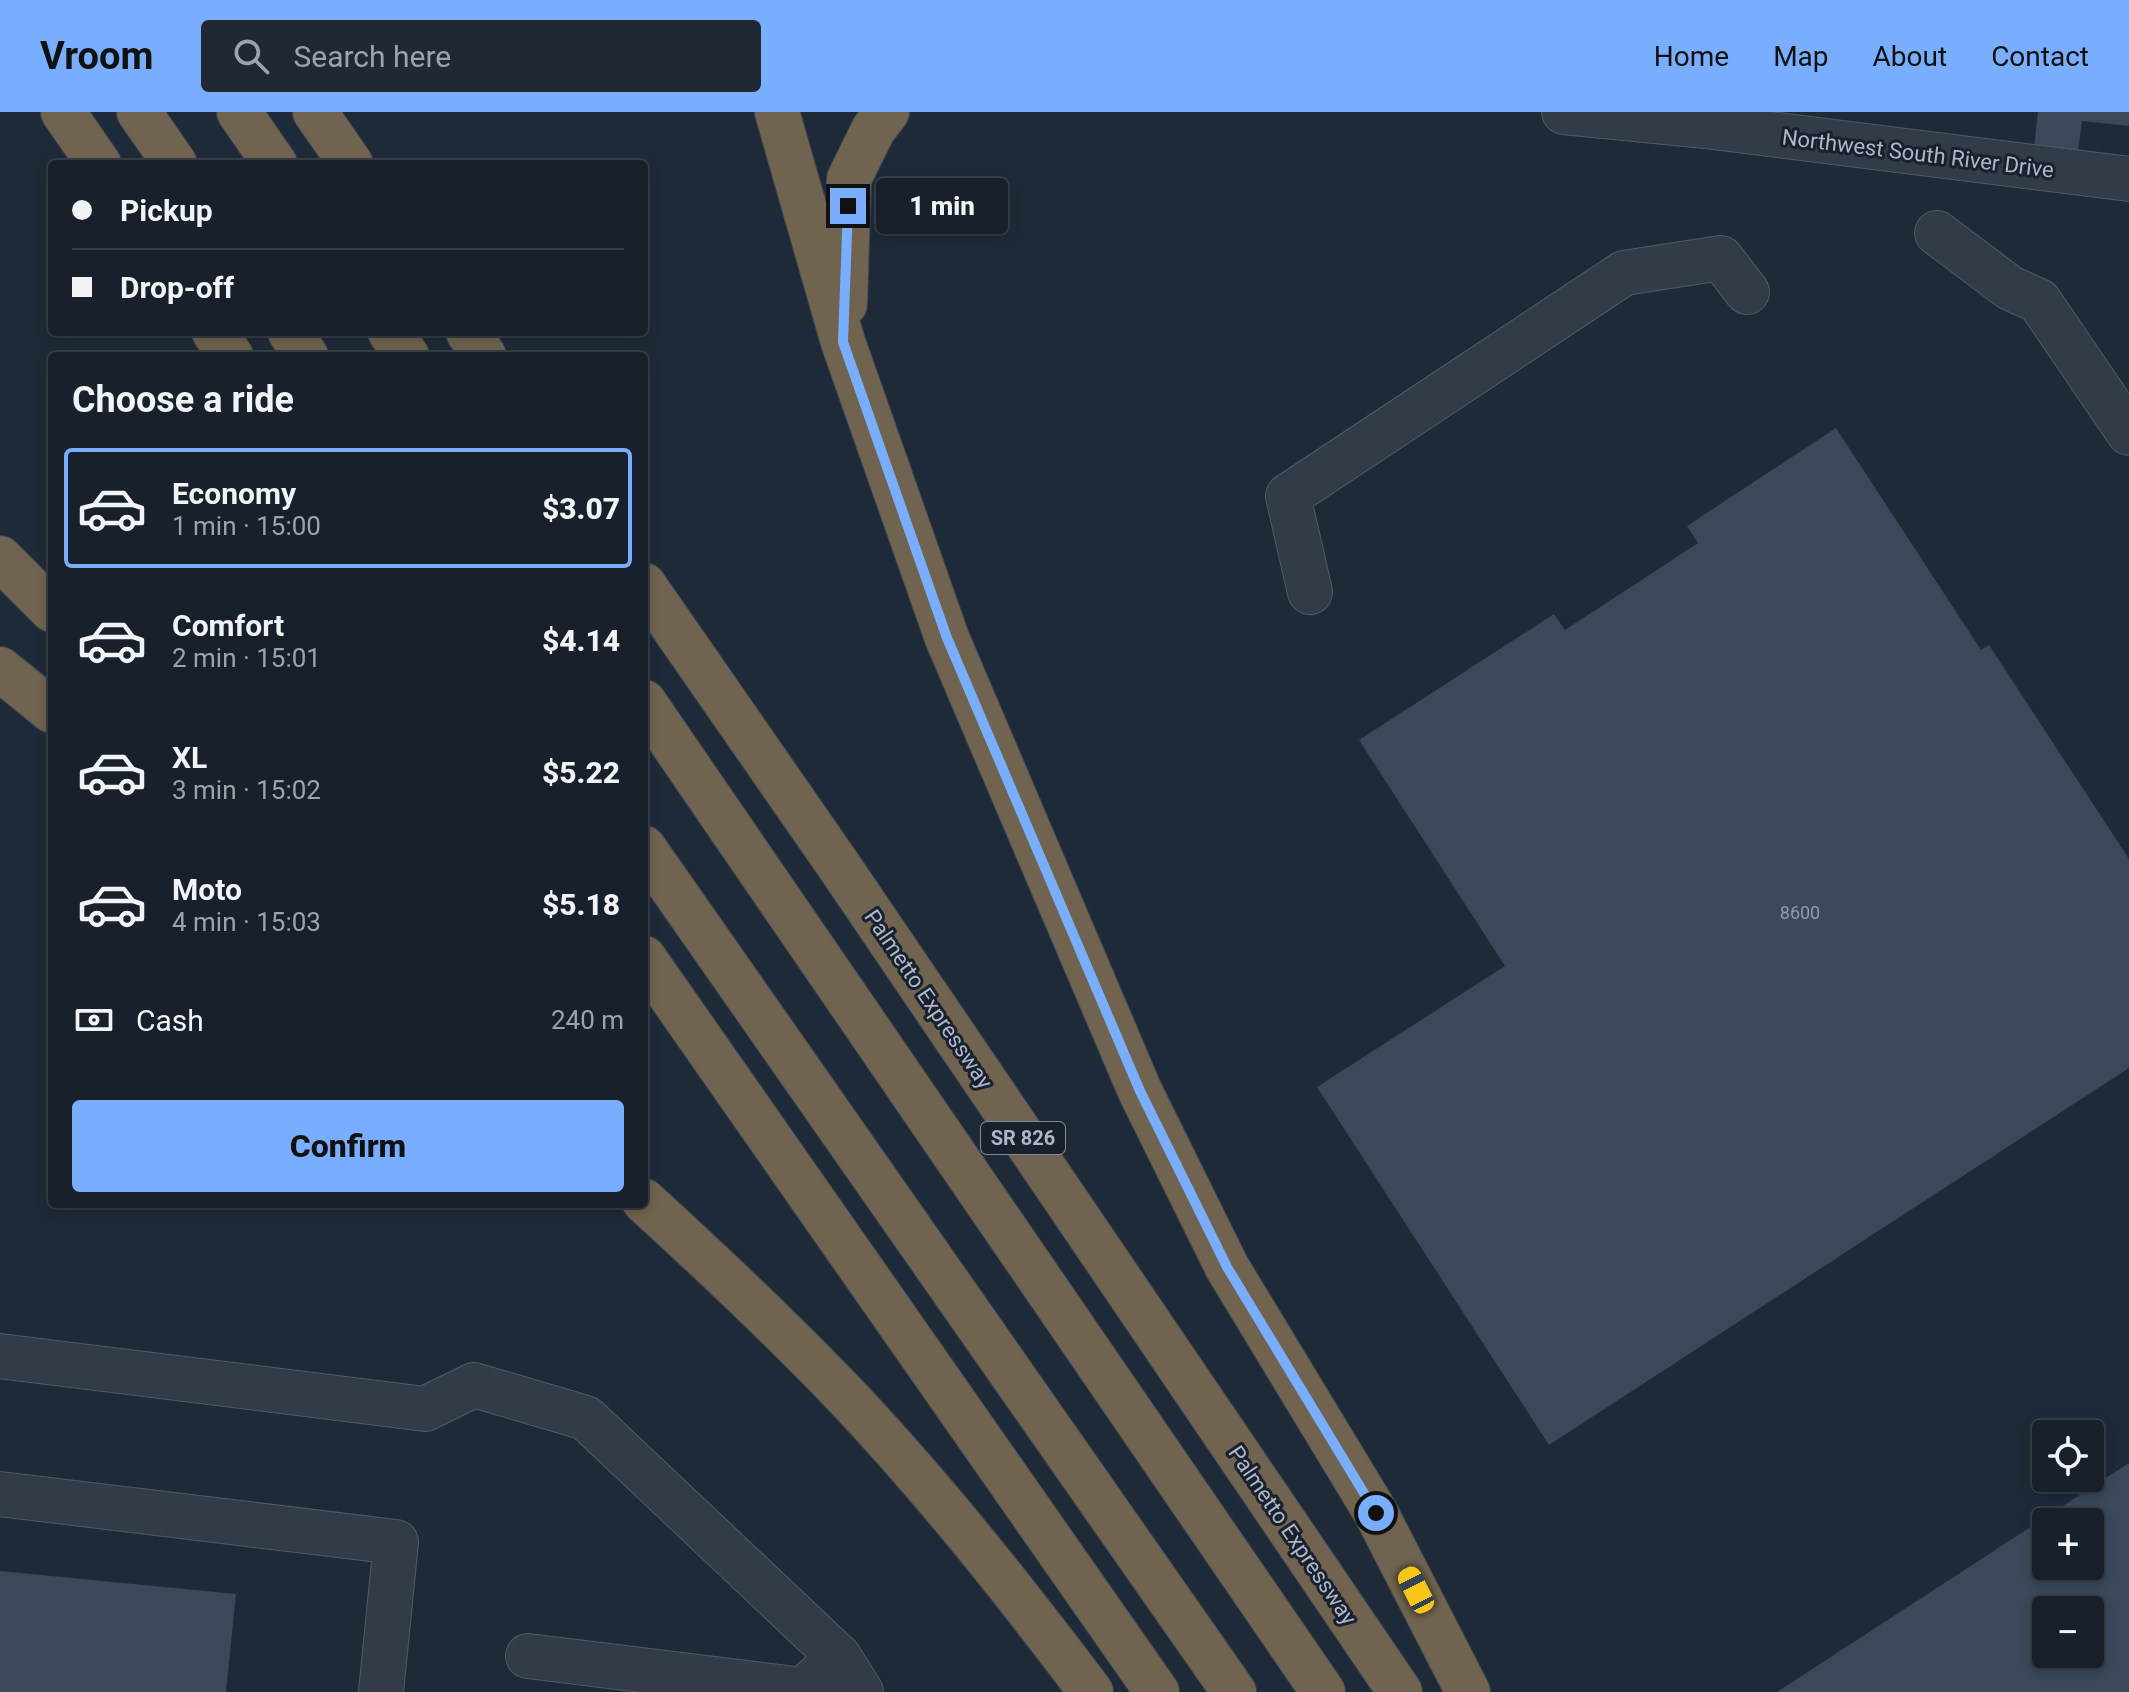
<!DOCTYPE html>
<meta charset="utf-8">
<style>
body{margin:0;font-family:Roboto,sans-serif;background:#202833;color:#f1f3f6;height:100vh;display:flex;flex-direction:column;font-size:30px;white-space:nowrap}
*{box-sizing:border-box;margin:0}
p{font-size:26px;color:#9ea3a9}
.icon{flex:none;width:44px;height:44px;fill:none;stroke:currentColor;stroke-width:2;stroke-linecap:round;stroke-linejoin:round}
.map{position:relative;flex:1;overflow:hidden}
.side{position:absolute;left:48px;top:240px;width:600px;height:856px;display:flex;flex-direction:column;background:#17202b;border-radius:8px;box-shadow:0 4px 12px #0003,0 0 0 2px #363e47}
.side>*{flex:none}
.guide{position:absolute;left:48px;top:48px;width:600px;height:176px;border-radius:8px;box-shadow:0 4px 12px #0003,0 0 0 2px #363e47;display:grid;align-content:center;height:176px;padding:0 24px;background:#17202b}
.tools{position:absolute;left:2032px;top:1308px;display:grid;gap:16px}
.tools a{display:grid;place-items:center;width:72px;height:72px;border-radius:8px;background:#17202b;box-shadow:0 4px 12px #0003,0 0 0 2px #363e47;font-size:40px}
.end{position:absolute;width:36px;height:36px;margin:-18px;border:10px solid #79aefe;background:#111;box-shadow:0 0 0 4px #111}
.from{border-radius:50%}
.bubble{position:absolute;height:56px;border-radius:8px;background:#17202b;box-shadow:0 4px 12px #0003,0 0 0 2px #363e47;font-size:26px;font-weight:800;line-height:56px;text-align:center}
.car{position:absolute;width:24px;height:48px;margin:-24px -12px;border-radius:10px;box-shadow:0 0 6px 2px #0007;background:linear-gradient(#f5c518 24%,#345 0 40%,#f5c518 0 76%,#345 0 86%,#f5c518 0)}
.guide b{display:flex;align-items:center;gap:28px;height:76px;font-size:30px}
.guide b+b{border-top:2px solid #363e47}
.guide i{width:20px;height:20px;background:#f1f3f6}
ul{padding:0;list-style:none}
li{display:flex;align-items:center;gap:24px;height:120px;margin:0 16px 12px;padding:0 8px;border:4px solid transparent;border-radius:8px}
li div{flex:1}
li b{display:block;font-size:30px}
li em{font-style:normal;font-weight:800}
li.current{border-color:#79aefe}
li>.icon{width:72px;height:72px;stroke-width:1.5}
h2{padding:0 24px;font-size:36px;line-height:96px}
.pay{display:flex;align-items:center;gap:20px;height:88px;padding:0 24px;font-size:30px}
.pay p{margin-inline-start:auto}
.cta{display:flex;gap:16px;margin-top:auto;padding:16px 24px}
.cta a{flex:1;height:92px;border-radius:8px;background:#79aefe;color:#111;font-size:32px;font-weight:800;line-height:92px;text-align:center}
header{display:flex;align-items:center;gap:48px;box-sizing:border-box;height:112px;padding:0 40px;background:#79aefe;color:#111}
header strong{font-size:38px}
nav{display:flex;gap:44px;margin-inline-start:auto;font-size:28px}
.search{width:560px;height:72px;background:#202833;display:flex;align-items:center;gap:20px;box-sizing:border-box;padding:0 28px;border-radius:8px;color:#9ea3a9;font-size:30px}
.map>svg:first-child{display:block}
.building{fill:#3a4859;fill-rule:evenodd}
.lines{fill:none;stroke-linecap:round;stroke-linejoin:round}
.minor-casing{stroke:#505a67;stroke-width:46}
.highway-casing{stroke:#3d4754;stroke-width:46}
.minor{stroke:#323c49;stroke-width:44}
.highway{stroke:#70634f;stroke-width:44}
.route{stroke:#79aefe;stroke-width:10}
.labels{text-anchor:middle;stroke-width:6;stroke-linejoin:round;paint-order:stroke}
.number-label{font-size:18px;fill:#909bab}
.shield{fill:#18212d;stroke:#808a98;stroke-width:2}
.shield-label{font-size:20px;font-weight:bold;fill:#adb7c6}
.street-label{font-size:22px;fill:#adb7c6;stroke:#18212d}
</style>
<header>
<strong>Vroom</strong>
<div class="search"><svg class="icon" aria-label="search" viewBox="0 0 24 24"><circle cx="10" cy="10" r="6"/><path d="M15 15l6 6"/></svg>Search here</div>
<nav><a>Home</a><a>Map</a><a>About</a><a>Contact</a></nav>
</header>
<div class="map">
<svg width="2129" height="1580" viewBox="0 0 2129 1580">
<rect width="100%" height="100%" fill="#1f2a39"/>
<path class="building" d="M2038 0H2129V14L2082 9 2078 39 2034 35Z
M1836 316 1981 538 1989 533 2129 747V956L1549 1333 1317 975 1505 854 1359 628 1554 502 1565 518 1698 431 1687 414Z
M2129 1351V1580H1777ZM2046 1410H2090V1454H2046ZM2046 1498H2090V1542H2046Z
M0 1459 236 1482 226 1580H0Z"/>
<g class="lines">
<g class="minor-casing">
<path id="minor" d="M1564 0 1706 14 2129 67
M1937 121 2010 176 2039 189 2129 321
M1310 480 1288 384 1624 161 1721 146 1747 180
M0 1244 425 1297 474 1273 586 1306 839 1545 803 1578 528 1544
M0 1382 396 1430 381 1580
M839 1545 861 1580"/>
</g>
<g class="highway-casing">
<path id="highway" d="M63 0 99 52
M139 0 175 52
M239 0 275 52
M315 0 351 52
M777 0 843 230 947 526 1140 979 1227 1155 1376 1401 1468 1580
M845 192 849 67 873 18 887 0
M214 220 231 244
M290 220 306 244
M390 220 407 244
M468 220 484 244
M0 446 52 498
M644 473 839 754 1400 1580
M0 557 52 599
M644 590 1323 1580
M644 736 1234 1580
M644 846 1157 1580
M644 1089C713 1152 782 1217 846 1284 934 1377 1014 1478 1091 1580"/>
</g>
<use href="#minor" class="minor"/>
<use href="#highway" class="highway"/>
</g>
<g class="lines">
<path class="route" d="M848 94 843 230 947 526 1140 979 1227 1155 1376 1401"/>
</g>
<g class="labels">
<g class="number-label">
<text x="1800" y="807">8600</text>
</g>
<rect class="shield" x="981" y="1010" width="84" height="32" rx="6"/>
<g class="shield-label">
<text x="1023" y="1033">SR 826</text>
</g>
<g class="street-label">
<text transform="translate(1918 41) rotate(7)" y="8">Northwest South River Drive</text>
<text transform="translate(929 887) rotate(56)" y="8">Palmetto Expressway</text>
<text transform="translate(1293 1423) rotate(56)" y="8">Palmetto Expressway</text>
</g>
</g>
</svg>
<div class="tools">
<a><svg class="icon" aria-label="locate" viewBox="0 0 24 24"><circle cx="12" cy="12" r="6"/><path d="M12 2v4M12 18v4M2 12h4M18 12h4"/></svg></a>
<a>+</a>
<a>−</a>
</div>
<i class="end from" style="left:1376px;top:1401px"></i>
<i class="end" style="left:848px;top:94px"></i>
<div class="bubble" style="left:876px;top:66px;width:132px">1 min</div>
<i class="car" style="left:1416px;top:1478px;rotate:333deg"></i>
<div class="guide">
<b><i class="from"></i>Pickup</b>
<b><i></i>Drop-off</b>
</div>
<section class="side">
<h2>Choose a ride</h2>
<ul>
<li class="current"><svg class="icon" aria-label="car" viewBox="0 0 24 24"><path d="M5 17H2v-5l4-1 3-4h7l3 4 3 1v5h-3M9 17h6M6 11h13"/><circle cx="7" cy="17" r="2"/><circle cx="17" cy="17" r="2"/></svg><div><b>Economy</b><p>1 min · 15:00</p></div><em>$3.07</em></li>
<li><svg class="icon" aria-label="car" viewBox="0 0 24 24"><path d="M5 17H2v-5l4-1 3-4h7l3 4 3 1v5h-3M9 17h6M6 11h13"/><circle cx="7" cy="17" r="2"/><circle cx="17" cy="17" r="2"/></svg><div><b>Comfort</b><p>2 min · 15:01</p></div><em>$4.14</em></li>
<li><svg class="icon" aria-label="car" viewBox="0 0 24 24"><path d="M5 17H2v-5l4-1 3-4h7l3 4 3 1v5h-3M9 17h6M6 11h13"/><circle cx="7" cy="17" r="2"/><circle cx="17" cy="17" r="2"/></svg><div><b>XL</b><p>3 min · 15:02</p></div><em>$5.22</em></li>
<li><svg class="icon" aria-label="car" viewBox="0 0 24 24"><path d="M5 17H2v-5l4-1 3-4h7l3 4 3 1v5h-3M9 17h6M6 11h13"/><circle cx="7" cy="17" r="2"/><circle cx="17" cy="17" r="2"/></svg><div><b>Moto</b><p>4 min · 15:03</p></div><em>$5.18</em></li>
</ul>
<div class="pay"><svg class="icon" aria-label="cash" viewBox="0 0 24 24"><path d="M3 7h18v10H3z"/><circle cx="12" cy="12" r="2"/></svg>Cash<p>240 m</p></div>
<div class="cta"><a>Confirm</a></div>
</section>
</div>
